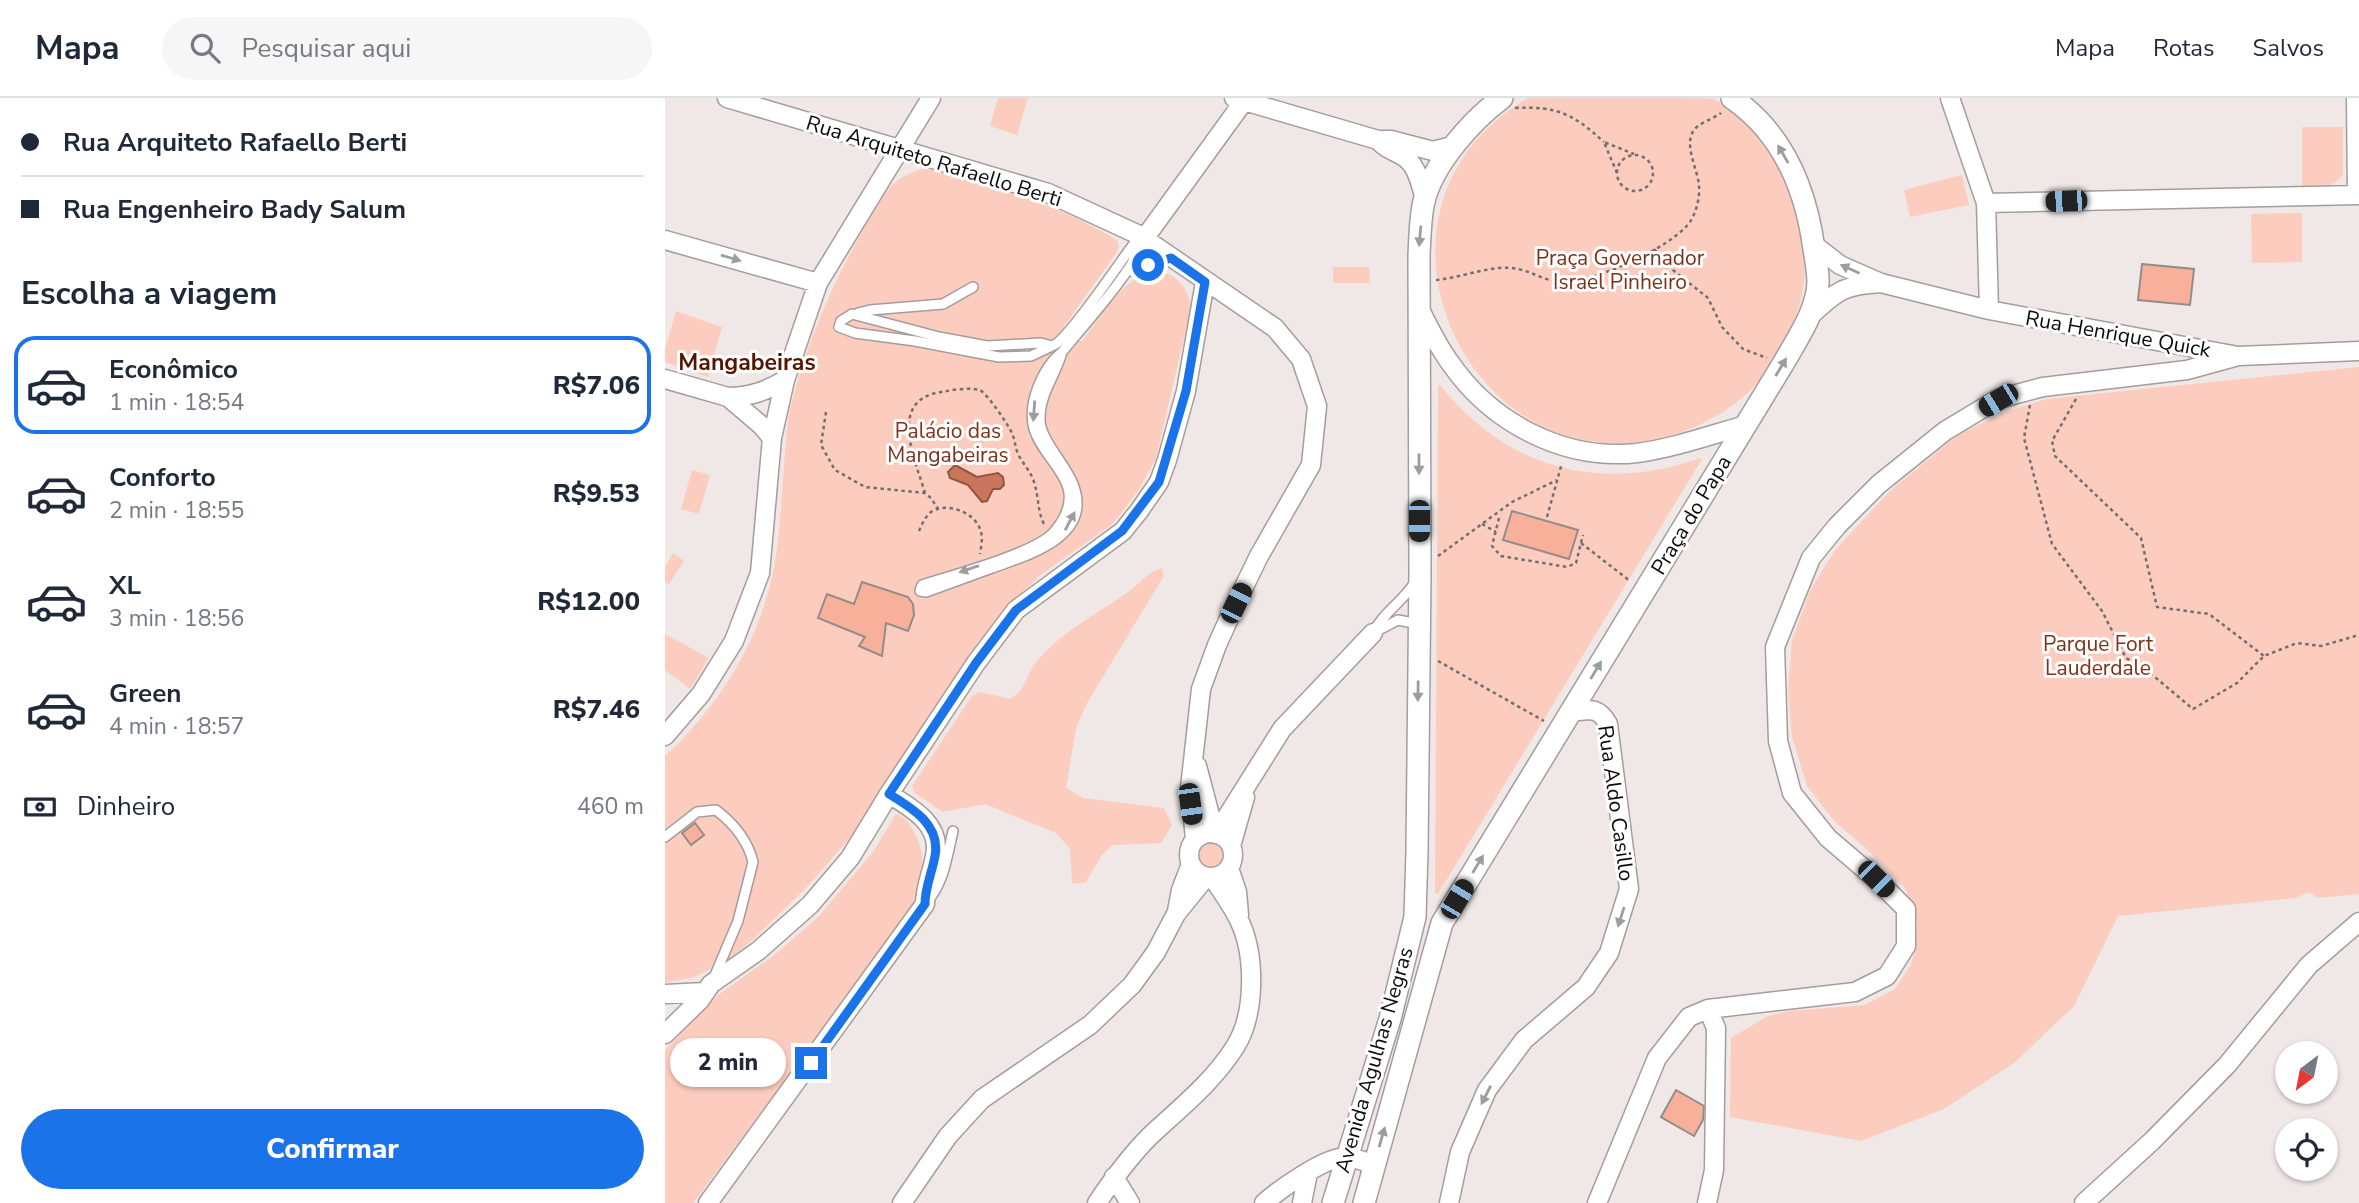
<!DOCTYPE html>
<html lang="pt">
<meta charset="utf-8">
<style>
body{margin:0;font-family:"Nunito Sans",sans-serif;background:#f6f6f7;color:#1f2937;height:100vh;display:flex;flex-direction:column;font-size:26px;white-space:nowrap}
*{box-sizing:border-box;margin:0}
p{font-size:23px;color:#747a83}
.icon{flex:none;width:38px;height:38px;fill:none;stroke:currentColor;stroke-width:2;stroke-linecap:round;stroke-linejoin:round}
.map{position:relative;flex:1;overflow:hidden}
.side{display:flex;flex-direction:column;background:#fff;width:665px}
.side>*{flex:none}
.top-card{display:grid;align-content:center;height:154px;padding:0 21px;background:#fff}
.needle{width:46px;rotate:212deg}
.fabs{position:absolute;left:1610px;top:943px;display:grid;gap:14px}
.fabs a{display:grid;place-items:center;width:63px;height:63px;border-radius:50%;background:#fff;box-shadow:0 2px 5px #0004;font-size:35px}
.end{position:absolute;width:32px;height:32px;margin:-16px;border:9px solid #1a73e8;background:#fff;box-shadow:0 0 0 4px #fff}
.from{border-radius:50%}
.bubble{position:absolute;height:49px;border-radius:24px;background:#fff;box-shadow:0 2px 5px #0004;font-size:23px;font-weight:800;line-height:49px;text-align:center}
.car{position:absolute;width:21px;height:42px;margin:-21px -10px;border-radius:9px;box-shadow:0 0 5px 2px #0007;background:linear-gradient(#222 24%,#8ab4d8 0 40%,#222 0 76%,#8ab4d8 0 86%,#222 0)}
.top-card b{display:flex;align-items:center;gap:24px;height:66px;font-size:26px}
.top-card b+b{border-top:2px solid #e0e1e3}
.top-card i{width:18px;height:18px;background:#1f2937}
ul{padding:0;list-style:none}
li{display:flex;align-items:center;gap:21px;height:98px;margin:0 14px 10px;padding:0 7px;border:4px solid transparent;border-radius:21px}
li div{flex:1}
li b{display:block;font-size:26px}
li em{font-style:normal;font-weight:800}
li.selected{border-color:#1a73e8}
li>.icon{width:63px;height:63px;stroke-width:1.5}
h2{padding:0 21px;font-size:32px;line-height:84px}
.pay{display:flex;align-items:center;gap:18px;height:77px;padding:0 21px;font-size:26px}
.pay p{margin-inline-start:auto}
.action{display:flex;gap:14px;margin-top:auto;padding:14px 21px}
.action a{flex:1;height:80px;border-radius:42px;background:#1a73e8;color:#fff;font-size:28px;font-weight:800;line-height:80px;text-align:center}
header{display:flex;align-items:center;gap:42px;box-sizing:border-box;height:98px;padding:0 35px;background:#fff;border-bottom:2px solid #e0e1e3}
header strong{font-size:33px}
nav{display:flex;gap:38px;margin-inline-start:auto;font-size:24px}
.search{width:490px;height:63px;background:#f6f6f7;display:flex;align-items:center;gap:18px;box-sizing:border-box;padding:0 24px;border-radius:38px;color:#747a83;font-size:26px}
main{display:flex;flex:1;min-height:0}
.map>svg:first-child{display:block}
.green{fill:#fcccbe}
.water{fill:#ca755c;stroke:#915543;stroke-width:2}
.building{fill:#f8b09b;stroke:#928c8a;stroke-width:2}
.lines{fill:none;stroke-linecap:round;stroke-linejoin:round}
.service-casing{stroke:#a49d9b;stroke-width:12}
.minor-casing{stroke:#a49d9b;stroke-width:21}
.tertiary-casing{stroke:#a49d9b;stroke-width:24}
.path{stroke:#736f6e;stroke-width:2.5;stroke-dasharray:3.5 3.5;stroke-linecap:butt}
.service{stroke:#fff;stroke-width:9}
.minor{stroke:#fff;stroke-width:18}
.tertiary{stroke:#fff;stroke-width:21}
.oneway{fill:#9e9d9d}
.route{stroke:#1a73e8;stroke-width:9}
.labels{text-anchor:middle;stroke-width:6;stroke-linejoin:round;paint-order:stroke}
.street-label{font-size:21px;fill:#0d0b0a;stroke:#fff}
.park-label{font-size:21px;fill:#7e3018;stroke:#fff}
.neighbourhood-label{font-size:23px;font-weight:bold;fill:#551400;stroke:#fff}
</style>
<header>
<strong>Mapa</strong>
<div class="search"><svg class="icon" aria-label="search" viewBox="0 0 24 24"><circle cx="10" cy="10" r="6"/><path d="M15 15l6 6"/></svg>Pesquisar aqui</div>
<nav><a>Mapa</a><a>Rotas</a><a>Salvos</a></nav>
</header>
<main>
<section class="side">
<div class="top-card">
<b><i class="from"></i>Rua Arquiteto Rafaello Berti</b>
<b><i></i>Rua Engenheiro Bady Salum</b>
</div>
<h2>Escolha a viagem</h2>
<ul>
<li class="selected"><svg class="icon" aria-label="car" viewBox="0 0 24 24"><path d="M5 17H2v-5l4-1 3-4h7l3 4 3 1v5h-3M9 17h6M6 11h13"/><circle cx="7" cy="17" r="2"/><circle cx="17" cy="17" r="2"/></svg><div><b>Econômico</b><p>1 min · 18:54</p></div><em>R$7.06</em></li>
<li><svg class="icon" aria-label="car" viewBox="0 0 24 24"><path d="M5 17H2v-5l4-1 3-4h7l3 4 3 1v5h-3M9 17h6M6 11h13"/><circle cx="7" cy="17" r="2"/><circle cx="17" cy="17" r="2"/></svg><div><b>Conforto</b><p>2 min · 18:55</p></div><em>R$9.53</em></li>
<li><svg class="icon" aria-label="car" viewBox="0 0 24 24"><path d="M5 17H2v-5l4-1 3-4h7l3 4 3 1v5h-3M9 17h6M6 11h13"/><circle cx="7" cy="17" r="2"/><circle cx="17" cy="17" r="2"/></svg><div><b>XL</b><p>3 min · 18:56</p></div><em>R$12.00</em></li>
<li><svg class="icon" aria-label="car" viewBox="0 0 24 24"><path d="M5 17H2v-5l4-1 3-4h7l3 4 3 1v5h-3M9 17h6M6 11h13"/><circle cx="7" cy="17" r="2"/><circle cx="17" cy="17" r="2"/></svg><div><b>Green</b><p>4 min · 18:57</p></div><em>R$7.46</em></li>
</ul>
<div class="pay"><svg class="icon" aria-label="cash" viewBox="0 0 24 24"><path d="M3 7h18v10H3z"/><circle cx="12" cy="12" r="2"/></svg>Dinheiro<p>460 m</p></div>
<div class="action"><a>Confirmar</a></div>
</section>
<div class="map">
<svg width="1694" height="1105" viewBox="0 0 1694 1105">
<rect width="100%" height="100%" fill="#efe8e6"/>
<path class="green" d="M333 0H363L352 37 325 28Z
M863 0C909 0 955 0 1002 0 1015 0 1035 0 1048 1 1056 4 1065 12 1071 17 1111 50 1125 81 1135 130 1138 146 1141 160 1140 176 1137 210 1124 239 1106 267 1086 299 1050 323 1014 335 805 404 671 110 863 0Z
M1637 29H1678V77C1666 91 1655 89 1637 90Z
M262 70C328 86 393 107 452 142L454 147 452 154 400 227 398 233 413 244 418 242C435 219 471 157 507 178 518 185 524 196 526 209L491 360 474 391 455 417 446 427 374 478 340 512 242 653 205 713 184 741 140 791 83 846 58 865 29 879 0 885V658C62 601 104 527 113 443 116 413 118 383 120 353 122 339 122 324 125 311 144 233 178 162 221 94 232 80 245 74 262 70Z
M1297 77 1304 107 1245 119 1239 92Z
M1637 115V164L1587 165 1586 116Z
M668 169H704L705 185H668Z
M11 213 57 229 43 279 0 264V251Z
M1694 269V796L1653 800 1644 794 1630 800 1453 818 1409 908 1349 965 1279 1011 1196 1043 1065 1019 1066 940 1103 918 1124 913 1200 907 1230 891 1245 868 1251 851 1252 823 1240 790 1204 753 1170 724 1142 688 1127 639 1123 592 1127 542 1146 491 1170 452 1225 393 1294 336 1343 313 1381 301Z
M775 287C840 370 936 396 1035 360L1037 361 773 796 770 795 773 288Z
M27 372 45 377 34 416 16 411Z
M8 455 19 463 4 486 0 484V469Z
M497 470 499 478 422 605 411 630 401 690 418 700 499 710 507 727 496 745 447 747 437 757 421 784 407 786 405 751 391 735 320 706 278 714 250 695 247 688 307 598 315 594 345 601C362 592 361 576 372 563 399 531 435 515 467 491 479 481 482 475 497 470Z
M0 536 44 560 25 591 0 572Z
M231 716C241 719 245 727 250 736 264 762 256 793 243 818L28 1105H0V952L53 897 112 855 154 818 208 754Z
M530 757a16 16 0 1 1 32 0a16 16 0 1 1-32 0Z"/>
<path class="water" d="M290 367 312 379 333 375 338 379 339 387 335 391H328L322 403 317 404 303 387 285 380 283 374Z"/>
<path class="building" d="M1477 166 1529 171 1525 207 1473 202Z
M847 413 913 432 904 461 838 442Z
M197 484 243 499 248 506 249 517 243 533 221 525 217 558 194 548 200 539 153 520 162 496 189 506Z
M30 725 39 737 26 747 17 735Z
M1011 992 1039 1008 1038 1022 1029 1038 996 1019Z"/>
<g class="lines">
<g class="service-casing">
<path id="service" d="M461 174 506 160
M193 215 205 212 278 206 308 189
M187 216 274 239 322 248 376 245 387 248 366 258 334 259 250 243 190 235 174 229 176 223Z
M387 248C402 244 455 164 468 147L479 141
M397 254C391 277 375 295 375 320 374 341 400 365 408 386 429 439 363 457 327 470 305 478 283 486 261 494L255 493 257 487C288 477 366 456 387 436 391 432 394 427 397 423 421 383 379 364 369 331 362 306 377 270 397 254 418 228 472 169 479 141
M750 484C739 503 718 514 708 535L733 522 753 526
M0 739 32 714 51 712C68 725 83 743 88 764L73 823 48 882
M261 805C279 786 282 758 288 733"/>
</g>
<g class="minor-casing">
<path id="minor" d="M62 0 383 95 474 137 610 230 636 261 652 308 646 367 594 458 571 505 552 547 536 591 525 690 530 741
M569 0 713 42
M1285 0 1321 105 1324 212
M1691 0 1692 97
M760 101C755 85 752 65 736 57 726 52 720 50 713 42H726L768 53 791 47
M1321 105 1694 97
M479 141 579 3
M0 142 153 185
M1216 185 1324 212 1573 258 1694 253
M754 210C764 229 773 249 786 266 827 325 899 363 972 355 1009 350 1045 337 1081 327
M1145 218C1172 193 1178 187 1216 185L1175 167 1149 147
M0 281 63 299
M107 340 97 328 63 299C85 299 101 293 120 282
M0 638 36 596 69 543 95 475 107 340 120 282 153 185 266 0
M532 668 550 736
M524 757a22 22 0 1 1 44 0a22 22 0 1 1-44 0Z
M551 736 617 631 708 535
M566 748 580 699
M564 770 572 794 574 817
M512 813 516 792 526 766
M0 896 40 894
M0 936 35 902 46 886 93 853 145 807 185 760 224 696 311 565 351 512 458 433 474 413 494 384 502 362 521 293 540 184
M449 1079 465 1105
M43 1105 260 806C260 789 267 775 270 758 277 727 247 710 224 696
M237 1105 283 1038 317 1001 425 927 467 887 491 854 511 816 541 779
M432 1105C448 1081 465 1058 485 1038 515 1010 548 984 570 949 591 916 591 855 573 820 566 806 556 792 547 779
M599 1105C615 1091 661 1058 682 1059 691 1060 701 1064 710 1067
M637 1105 643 1075
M784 1105 795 1054 822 992 859 942 921 889 944 855 964 791 943 626C933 608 925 612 906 614
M932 1105 992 960 1024 919 1043 911 1190 894 1222 878 1241 848V811L1211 781 1163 740 1127 695 1113 643 1110 549 1146 460 1172 428 1214 386 1280 333 1333 301 1378 289 1522 272 1573 258
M1042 1105 1049 1072 1051 930 1043 911
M1419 1105 1487 1043 1562 967 1644 867 1694 824"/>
</g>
<g class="tertiary-casing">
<path id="tertiary" d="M668 1105 725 921 750 819 752 753 755 476 754 157C755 139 755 120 759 103 768 66 807 22 837 0
M699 1105 777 825 1118 266C1131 243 1147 220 1152 194 1155 180 1151 165 1149 151 1141 92 1118 35 1067 0"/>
</g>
<path class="path" d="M850 10C893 8 908 16 939 44
M952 75a18 18 0 1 1 36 0a18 18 0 1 1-36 0Z
M952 75 939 44 969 56
M989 151 1008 172 1043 200 1057 229 1078 251 1102 260
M771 182C792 180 813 172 834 170 861 167 875 183 896 184 928 185 1006 150 1025 124 1031 115 1035 100 1034 88 1033 70 1015 42 1033 28 1040 23 1049 20 1056 15
M1411 301 1387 343 1390 358 1476 440 1492 509 1544 516 1599 558
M1365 307 1359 340 1387 446 1437 513 1461 560 1479 570 1528 611 1572 585 1599 558 1632 545 1656 548 1694 537
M161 314 156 347 170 372 200 389 260 395 266 400 273 411
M260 395C250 361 222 302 276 294 288 292 303 289 315 292 324 298 342 325 347 335 350 342 350 349 353 356 358 366 366 374 369 384 374 399 372 412 379 426
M882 419 897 365
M834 420 827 448 836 458 902 469 911 465 918 437
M817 426 831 434
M254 433C257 426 260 419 266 414 282 403 312 415 316 434 318 441 316 449 315 456
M916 445 965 483
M773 458 847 404 892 382
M773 563 879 623"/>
<use href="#service" class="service"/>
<use href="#minor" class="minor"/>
<use href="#tertiary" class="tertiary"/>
</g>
<defs><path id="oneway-solid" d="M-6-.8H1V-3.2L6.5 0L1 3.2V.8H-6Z" transform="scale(1.75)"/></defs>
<g class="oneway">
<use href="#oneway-solid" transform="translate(1118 56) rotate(-120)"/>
<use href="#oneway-solid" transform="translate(755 138) rotate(95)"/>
<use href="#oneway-solid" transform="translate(66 160) rotate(16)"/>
<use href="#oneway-solid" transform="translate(1185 171) rotate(-156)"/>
<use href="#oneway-solid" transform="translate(1116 269) rotate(-59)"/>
<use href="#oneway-solid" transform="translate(369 313) rotate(94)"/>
<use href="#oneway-solid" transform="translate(754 366) rotate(90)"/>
<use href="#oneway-solid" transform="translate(405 423) rotate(-62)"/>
<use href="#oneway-solid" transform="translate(304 471) rotate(161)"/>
<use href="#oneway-solid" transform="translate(931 572) rotate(-59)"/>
<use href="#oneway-solid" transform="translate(753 593) rotate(91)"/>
<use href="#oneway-solid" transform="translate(813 766) rotate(-59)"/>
<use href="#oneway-solid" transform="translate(956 819) rotate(108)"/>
<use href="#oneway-solid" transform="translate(821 997) rotate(117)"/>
<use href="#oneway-solid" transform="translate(717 1039) rotate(-74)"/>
</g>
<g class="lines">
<path class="route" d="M146 965 260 806C260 789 267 775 270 758 276 727 247 710 224 696L311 565 351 512 457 433 494 384 521 293 540 184 506 160 483 167"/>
</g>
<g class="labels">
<g class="street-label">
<text transform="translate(269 63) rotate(17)" y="7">Rua Arquiteto Rafaello Berti</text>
<text transform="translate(1453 236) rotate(10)" y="7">Rua Henrique Quick</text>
<text transform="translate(1026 417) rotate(-59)" y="7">Praça do Papa</text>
<text transform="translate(951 705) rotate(82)" y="7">Rua Aldo Casillo</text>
<text transform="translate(709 962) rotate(-74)" y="7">Avenida Agulhas Negras</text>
</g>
<g class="park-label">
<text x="955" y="167">Praça Governador<tspan x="955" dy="24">Israel Pinheiro</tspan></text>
<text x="283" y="340">Palácio das<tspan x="283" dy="24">Mangabeiras</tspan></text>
<text x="1433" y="553">Parque Fort<tspan x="1433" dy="24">Lauderdale</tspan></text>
</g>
<g class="neighbourhood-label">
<text x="82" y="272">Mangabeiras</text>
</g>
</g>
</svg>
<div class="fabs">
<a><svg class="needle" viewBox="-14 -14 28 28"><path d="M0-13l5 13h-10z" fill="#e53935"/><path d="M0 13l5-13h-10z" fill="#747a83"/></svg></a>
<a><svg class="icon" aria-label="locate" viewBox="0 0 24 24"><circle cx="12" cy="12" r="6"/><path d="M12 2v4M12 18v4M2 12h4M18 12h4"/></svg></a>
</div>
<i class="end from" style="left:483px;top:167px"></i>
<i class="end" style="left:146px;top:965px"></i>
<div class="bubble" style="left:5px;top:940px;width:116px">2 min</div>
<i class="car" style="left:1401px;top:103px;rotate:268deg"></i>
<i class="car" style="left:1333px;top:302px;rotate:239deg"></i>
<i class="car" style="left:754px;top:423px;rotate:180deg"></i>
<i class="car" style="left:571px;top:505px;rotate:26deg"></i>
<i class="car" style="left:525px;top:706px;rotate:172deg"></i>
<i class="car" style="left:1211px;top:781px;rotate:135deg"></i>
<i class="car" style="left:792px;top:801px;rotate:31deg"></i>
</div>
</main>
